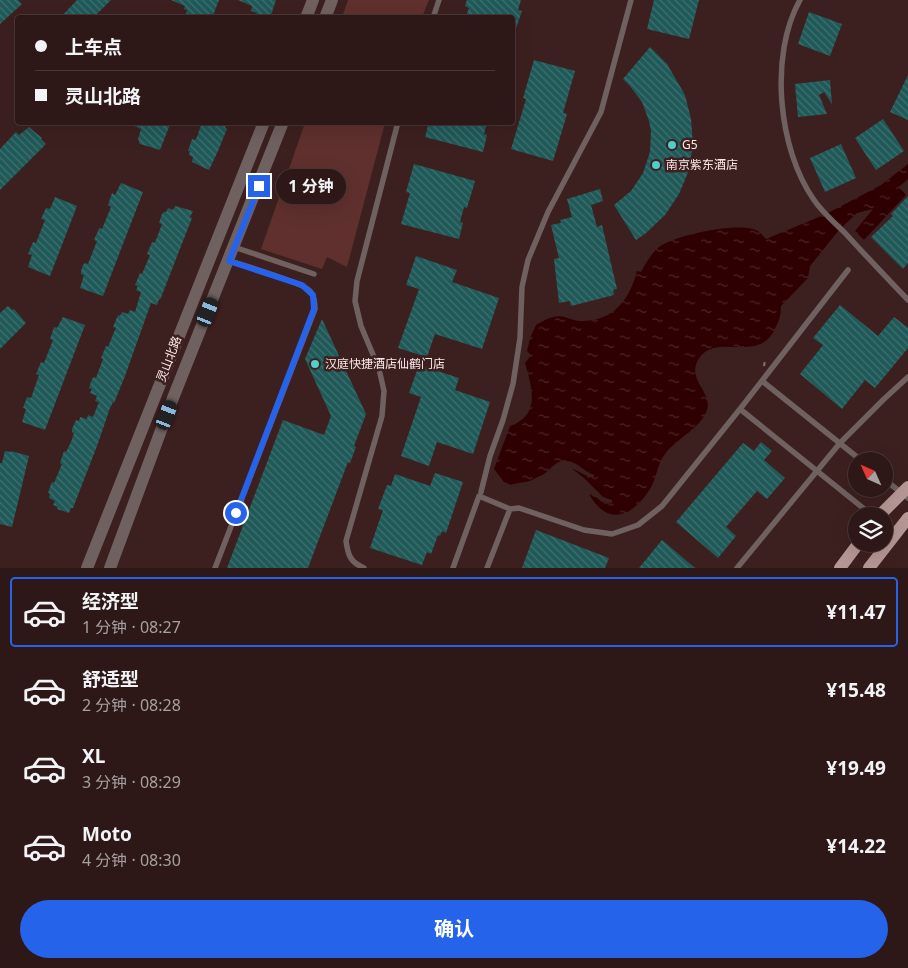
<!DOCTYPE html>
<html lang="zh">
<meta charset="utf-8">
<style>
body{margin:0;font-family:"Noto Sans","Noto Sans SC",sans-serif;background:#392524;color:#f1f3f6;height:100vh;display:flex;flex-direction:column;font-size:19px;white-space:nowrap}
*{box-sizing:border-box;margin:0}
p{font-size:16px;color:#a7a0a1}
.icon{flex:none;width:28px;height:28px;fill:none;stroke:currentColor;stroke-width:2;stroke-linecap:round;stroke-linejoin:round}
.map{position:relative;height:568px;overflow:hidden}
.sheet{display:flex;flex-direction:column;background:#2d1817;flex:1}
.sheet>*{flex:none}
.top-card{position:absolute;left:15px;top:15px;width:500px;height:110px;border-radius:5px;box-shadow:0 5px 20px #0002,0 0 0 1px #483736;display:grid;align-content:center;height:110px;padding:0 20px;background:#2d1817}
.needle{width:32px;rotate:315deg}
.buttons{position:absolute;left:848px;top:452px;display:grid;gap:10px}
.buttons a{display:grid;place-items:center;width:45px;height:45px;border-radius:50%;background:#2d1817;box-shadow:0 5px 20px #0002,0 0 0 1px #483736;font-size:25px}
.end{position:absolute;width:22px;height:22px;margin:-11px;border:6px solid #2563eb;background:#fff;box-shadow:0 0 0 2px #fff}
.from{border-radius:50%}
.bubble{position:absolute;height:35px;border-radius:18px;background:#2d1817;box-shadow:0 5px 20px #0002,0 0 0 1px #483736;font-size:16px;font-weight:700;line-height:35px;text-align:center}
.car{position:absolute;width:15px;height:30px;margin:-15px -8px;border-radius:6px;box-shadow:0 0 4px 1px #0007;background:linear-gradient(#222 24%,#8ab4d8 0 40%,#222 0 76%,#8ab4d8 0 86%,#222 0)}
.top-card b{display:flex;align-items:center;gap:18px;height:48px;font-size:19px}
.top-card b+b{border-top:1px solid #483736}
.top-card i{width:12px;height:12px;background:#f1f3f6}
ul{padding:9px 0 0;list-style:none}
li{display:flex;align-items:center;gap:15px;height:70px;margin:0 10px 8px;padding:0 10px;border:2px solid transparent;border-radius:5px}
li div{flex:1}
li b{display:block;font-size:19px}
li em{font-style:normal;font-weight:700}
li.selected{border-color:#2563eb}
li>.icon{width:45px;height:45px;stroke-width:1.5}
.action{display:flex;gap:10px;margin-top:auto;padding:10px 20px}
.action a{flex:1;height:58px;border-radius:30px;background:#2563eb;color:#fff;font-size:20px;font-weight:700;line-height:58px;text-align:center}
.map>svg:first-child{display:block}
.park{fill:#5f302e}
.water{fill:url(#water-ripples)}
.building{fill:url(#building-back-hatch)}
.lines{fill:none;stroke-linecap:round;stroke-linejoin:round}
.path{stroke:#8a7270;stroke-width:2;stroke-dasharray:4 2.5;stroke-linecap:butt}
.service{stroke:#6f615f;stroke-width:5.5}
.tertiary{stroke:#6f615f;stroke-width:12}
.primary{stroke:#b69795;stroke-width:12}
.route{stroke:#2563eb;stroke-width:6}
.poi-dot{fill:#53cdc9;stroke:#3c201f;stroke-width:2}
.labels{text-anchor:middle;stroke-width:5;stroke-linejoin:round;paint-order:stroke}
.poi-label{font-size:12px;fill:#fde9e7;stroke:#3c201f;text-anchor:start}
.street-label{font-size:12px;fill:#fde9e7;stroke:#3c201f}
</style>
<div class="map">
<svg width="908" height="568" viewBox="0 0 908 568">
<defs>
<pattern id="water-ripples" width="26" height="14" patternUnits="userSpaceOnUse" patternTransform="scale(1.25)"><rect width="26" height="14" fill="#2e0002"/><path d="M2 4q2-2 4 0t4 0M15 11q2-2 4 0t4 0" fill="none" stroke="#4d2527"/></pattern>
<pattern id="building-back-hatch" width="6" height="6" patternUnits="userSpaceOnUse" patternTransform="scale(1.25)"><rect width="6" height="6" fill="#1f5958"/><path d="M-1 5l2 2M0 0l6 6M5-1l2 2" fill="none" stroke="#407170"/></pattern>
</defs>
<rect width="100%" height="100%" fill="#3c201f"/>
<path class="park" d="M348 0H429L422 17H342Z
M305 123H385L347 267 327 257 322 269 261 249Z"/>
<path class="water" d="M908 164V179L899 187 906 195 864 240 855 231 873 209 857 213 839 230 810 266 808 278 781 306C781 316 779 321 774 331 756 363 718 333 700 357 684 379 713 391 707 410 700 429 677 438 665 454 657 464 657 478 650 489 633 516 608 528 589 494L591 493 602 502 612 503V500L603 497 584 478 570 467 589 477H594V475C584 472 578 462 567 461 557 459 551 469 544 474 540 476 534 479 530 481 524 483 518 482 511 485L504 482 494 469 510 426C541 415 532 388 525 363L531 355 527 351 530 338 536 325C544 320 555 314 565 317 572 319 577 322 584 321 615 320 630 298 637 271L641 272C646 263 651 254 659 247 676 235 740 221 758 231 761 233 764 237 766 239L826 214 881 185Z"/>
<path class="building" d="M0 0H18L22 4 0 24Z
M77 0H111L93 18H60Z
M171 0H219L212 18H185L187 10 184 9 185 6Z
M238 0H276L270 18 256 15 257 13 251 11 252 6Z
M467 0H521L518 10 522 11 514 34 512 18H465L469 8 465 6Z
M654 0H699L689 39 647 29Z
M809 12 842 24 830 56 798 44Z
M650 47 667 64 685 95 691 119 693 144 689 170 679 194 665 215 646 233 636 240 614 205 631 191 643 173 650 152 651 131 649 121 642 102 630 86 623 79Z
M534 60 575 71 563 113 567 114 553 161 511 149 526 99 523 98Z
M908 75V120L890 112Z
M830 80 832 104 824 92 819 95 827 114 798 117 795 84Z
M883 119 904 151 876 170 855 138Z
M126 122H171L160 150 140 144 138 139 141 129Z
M202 122H227L225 128 227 129 218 151 209 170 192 162 193 157 189 155 190 151H188L192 139 195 140 197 137Z
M429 122H487L484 134 487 135 483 152 425 137Z
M29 127 42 138 41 139 46 144 0 190V149L14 134 16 132 19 135Z
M841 144 856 178 825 192 810 158Z
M414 164 475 181 467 208 464 207 460 222 463 223 459 239 401 224 410 193 406 192Z
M121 183 143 192 103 296 80 288 84 275 81 274V271L83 265 85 263 88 264 97 241 94 240 98 231 99 228 102 229 111 207 108 205 112 193 115 195Z
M600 189 603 201 591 205 597 227 602 225 617 289 613 290 614 295 571 306 570 301 559 303 554 259 559 258 551 225 561 223 560 220 572 217 567 199Z
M908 196V263L903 269 871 237 893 216 891 214Z
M55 197 77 206 50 276 28 267 32 255 28 254 33 242 36 243 45 220 41 219 46 208 50 209Z
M175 206 193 211 190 217 192 218 160 300 159 299 157 305 151 303 125 376 114 403 113 402 110 408 97 446 73 508H71L69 513 57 509 58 507 53 505 55 501 49 498 50 494 48 493 51 484 52 482 54 483 62 464 60 463 64 451 66 452 71 442 74 433 72 432V429L76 420 79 421 80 417 87 419 88 415 93 417 99 402 95 401 97 396 90 393 92 389 89 388 92 379 94 377 96 378 103 359 101 358 106 346 108 347 114 332 116 328 113 327 118 315 120 316 122 312 128 314 130 310 135 312 141 292 136 290 138 286 135 285 140 273 142 274 150 255 147 254 152 242 154 243 156 240 162 224 159 223 162 214 164 212H166L168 208 173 210Z
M416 256 457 270 452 282 499 298 482 349 435 334 427 357 398 348 419 289 406 285Z
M840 305 878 336 894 317 908 328V348L875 388 865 380 842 409 800 374 823 345 813 338Z
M8 306 12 310 14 309 26 323 0 349V313Z
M63 317 85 325 45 430 22 422 26 409 23 408 27 397 31 398 39 375 36 374 41 362 44 363 53 340 50 339 54 327 57 328Z
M322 319 366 414 354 446 356 447 350 463 348 462 308 568H227L283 420 324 435 331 416 305 359Z
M419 365 459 378 455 390 490 402 473 454 437 442 429 466 401 456 421 397 409 393Z
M761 442 772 451 764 460 785 478 767 499 757 491 726 527 736 536 718 558 676 522 743 443 754 451Z
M5 451 11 452V451L29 456 12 527 0 524V463H2Z
M435 473 463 482 446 533 442 531 440 536 438 535 431 554 427 552 422 565 370 548 383 510 378 509 387 485 391 486 395 474 430 486Z
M536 530 609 558 605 568H522Z
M662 540 695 568H639Z"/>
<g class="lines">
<path class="path" d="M764 366 765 360"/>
<path class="service" d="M800 0C769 55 778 149 814 200 822 212 835 223 845 233 866 256 887 278 908 300
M433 18 439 0
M234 247 314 274
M762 381 862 461
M740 409 873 516
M884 479 908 498
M481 492 490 456 503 420 513 384 520 338 522 287 528 260 548 212 601 112 631 0
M884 525 895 534
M215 568 315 309C315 303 314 296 310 291 303 283 243 265 229 261
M364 568C350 562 348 555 346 541L382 416 384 391 379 369 361 326 355 301 357 281 398 122
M453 568 479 496 510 509 519 508 584 530 612 534 638 525 662 506 740 409 848 270
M487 568 510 509
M737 568 840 443 884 399 908 377"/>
<path class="tertiary" d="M306 18 313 0
M325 18 332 0
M87 568 264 122
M110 568 173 398 283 122"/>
<path class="primary" d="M879 516 908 487
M840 568 858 544
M869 568 908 518"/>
</g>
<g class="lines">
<path class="route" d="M236 513 314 309 313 295 302 285 229 261 259 186"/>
</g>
<g class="poi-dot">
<circle cx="672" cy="145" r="5"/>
<circle cx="656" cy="165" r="5"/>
<circle cx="315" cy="364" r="5"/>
</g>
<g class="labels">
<g class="poi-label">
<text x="682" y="149">G5</text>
<text x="666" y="169">南京紫东酒店</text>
<text x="325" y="368">汉庭快捷酒店仙鹤门店</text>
</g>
<g class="street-label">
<text transform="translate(169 359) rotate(-69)" y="4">灵山北路</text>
</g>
</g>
</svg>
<div class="buttons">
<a><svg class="needle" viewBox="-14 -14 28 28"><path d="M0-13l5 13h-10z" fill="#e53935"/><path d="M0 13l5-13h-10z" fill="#a7a0a1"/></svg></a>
<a><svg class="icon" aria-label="layers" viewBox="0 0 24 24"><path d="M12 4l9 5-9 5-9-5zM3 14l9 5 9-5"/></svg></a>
</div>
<i class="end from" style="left:236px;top:513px"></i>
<i class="end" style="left:259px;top:186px"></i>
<div class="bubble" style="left:276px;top:169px;width:70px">1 分钟</div>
<i class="car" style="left:208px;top:312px;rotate:22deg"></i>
<i class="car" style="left:167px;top:415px;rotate:21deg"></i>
<div class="top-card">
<b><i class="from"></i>上车点</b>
<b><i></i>灵山北路</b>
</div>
</div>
<section class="sheet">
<ul>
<li class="selected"><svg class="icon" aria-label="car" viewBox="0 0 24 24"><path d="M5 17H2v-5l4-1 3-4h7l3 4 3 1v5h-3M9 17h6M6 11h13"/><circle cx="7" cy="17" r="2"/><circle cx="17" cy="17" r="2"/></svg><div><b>经济型</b><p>1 分钟 · 08:27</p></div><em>¥11.47</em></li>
<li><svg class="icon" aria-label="car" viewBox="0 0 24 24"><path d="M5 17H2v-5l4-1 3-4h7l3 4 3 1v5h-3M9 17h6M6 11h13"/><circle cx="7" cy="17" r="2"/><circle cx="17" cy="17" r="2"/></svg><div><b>舒适型</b><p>2 分钟 · 08:28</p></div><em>¥15.48</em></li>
<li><svg class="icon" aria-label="car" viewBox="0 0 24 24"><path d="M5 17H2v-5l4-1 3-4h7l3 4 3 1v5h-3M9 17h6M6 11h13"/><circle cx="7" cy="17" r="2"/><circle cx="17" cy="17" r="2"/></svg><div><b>XL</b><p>3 分钟 · 08:29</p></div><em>¥19.49</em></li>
<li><svg class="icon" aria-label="car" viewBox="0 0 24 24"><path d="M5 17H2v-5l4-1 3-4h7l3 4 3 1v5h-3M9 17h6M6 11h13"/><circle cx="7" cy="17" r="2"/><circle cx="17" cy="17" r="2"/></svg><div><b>Moto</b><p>4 分钟 · 08:30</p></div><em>¥14.22</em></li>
</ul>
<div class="action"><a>确认</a></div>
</section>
